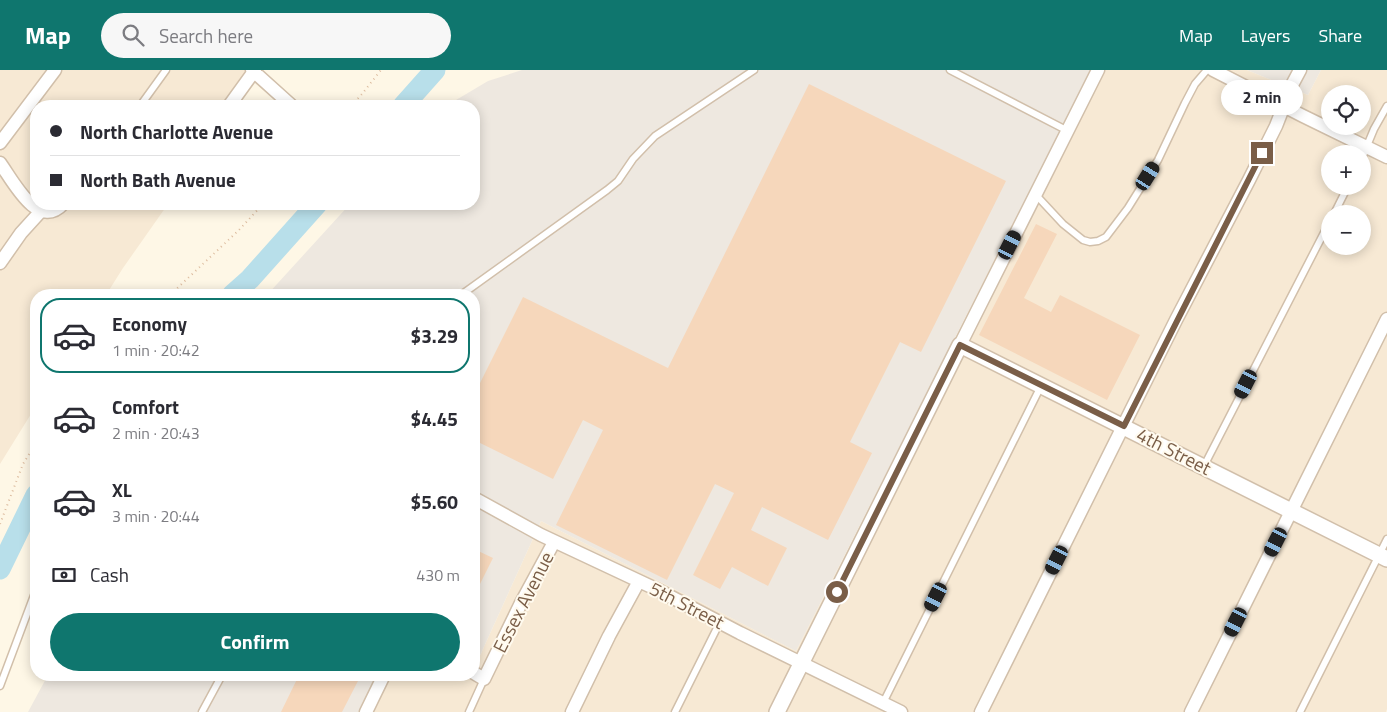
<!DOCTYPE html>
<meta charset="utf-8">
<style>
body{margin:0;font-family:"Titillium Web",sans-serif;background:#f7f7f7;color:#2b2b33;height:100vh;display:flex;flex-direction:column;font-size:19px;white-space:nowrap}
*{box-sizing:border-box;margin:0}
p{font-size:16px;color:#7c7c81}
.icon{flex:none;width:28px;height:28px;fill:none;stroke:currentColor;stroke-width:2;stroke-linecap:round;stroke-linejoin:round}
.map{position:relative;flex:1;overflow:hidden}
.panel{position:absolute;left:30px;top:219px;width:450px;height:392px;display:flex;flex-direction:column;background:#fff;border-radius:20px;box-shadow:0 2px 12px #0003}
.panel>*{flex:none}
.guide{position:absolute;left:30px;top:30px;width:450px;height:110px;border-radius:20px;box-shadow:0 2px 12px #0003;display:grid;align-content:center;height:110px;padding:0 20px;background:#fff}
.controls{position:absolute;left:1321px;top:15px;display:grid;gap:10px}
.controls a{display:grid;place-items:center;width:50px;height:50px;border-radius:50%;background:#fff;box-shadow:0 2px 12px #0003;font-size:25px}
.end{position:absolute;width:22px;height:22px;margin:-11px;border:6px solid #7a5e48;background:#fff;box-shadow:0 0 0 2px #fff}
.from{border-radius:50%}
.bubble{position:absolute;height:35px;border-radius:18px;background:#fff;box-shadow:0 2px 12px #0003;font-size:16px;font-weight:700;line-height:35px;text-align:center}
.car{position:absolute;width:15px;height:30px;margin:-15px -8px;border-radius:6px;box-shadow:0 0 4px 1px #0007;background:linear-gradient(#222 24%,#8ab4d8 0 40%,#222 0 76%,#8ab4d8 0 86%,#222 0)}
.guide b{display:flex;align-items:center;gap:18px;height:48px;font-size:19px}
.guide b+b{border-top:1px solid #e1e1e2}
.guide i{width:12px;height:12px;background:#2b2b33}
ul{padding:9px 0 0;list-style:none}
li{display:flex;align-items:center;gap:15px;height:75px;margin:0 10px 8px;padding:0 10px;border:2px solid transparent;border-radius:20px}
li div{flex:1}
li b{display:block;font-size:19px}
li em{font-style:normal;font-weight:700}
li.selected{border-color:#0f766e}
li>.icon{width:45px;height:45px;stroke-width:1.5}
.pay{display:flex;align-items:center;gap:12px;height:55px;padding:0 20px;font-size:19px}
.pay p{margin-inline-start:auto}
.primary-button{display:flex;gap:10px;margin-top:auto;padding:10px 20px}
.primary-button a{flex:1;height:58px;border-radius:30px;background:#0f766e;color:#fff;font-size:20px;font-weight:700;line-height:58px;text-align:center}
header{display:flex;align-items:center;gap:30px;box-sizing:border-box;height:70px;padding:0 25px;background:#0f766e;color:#fff}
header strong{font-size:24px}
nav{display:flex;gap:28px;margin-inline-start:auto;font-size:18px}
.search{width:350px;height:45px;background:#f7f7f7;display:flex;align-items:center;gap:12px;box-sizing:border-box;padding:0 18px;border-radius:28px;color:#7c7c81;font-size:19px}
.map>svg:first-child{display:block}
.residential{fill:#f7e9d4;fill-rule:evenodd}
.industrial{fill:#eee8e0}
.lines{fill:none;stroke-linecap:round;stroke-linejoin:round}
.river{stroke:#b8dfea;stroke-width:21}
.building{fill:#f6d7bb}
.service-casing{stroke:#d1bfaa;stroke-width:9}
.minor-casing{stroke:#d1bfaa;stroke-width:15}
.tertiary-casing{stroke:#d1bfaa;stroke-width:18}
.path{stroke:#dcbb9e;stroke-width:2;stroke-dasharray:1 4;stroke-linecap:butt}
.service{stroke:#fff;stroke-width:6}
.minor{stroke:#fff;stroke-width:12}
.tertiary{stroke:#fff;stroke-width:15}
.route{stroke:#7a5e48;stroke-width:6}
.labels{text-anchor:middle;stroke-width:4;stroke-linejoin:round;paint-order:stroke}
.street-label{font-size:19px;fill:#7a5e48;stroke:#fffaee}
</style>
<header>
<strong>Map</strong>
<div class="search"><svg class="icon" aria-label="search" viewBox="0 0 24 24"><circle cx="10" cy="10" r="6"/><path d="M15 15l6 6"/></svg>Search here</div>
<nav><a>Map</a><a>Layers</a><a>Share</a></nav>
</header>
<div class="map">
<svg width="1387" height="642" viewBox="0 0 1387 642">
<rect width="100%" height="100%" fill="#fef7e6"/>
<path class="residential" d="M0 0H263L238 36H36V134H168L123 198 106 225H36V336L0 394Z
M1091 0H1247L1308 25 1321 0H1387V639L1386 642H358L377 605H474V589L478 590 541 451 796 581ZM1330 24H1362V56H1330ZM1330 84H1362V116H1330ZM1330 144H1362V176H1330Z"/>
<path class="industrial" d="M522 0H1091L796 581 541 451 478 590 474 589V225H267L350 134H474V36H446L488 11Z
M1247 0H1321L1308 25Z
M48 605H377L358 642H28Z"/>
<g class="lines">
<path class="river" d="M403 36 435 0
M232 225 250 209 317 134
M0 499 36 425"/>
</g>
<path class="building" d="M809 14 1006 111 921 282 900 272 850 372 872 383 828 470 762 437 751 460 787 478 768 516 732 497 720 519 693 505 734 423 715 414 667 510 556 455 603 360 583 350 553 409 474 370V325L523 227 668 298Z
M1036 154 1057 164 1024 228 1051 242 1060 225 1140 265 1107 330 979 265Z
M474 479 493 488 474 526Z
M299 605H355L353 609 358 611 342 642H281Z"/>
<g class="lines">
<g class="service-casing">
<path id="service" d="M950 0 1068 61
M140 36 166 0
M1362 88 1374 59 1387 36
M1036 125 1063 154 1083 170 1090 172 1098 171 1106 167 1128 138 1158 90 1185 33 1195 14 1207 0
M1334 144 1348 116
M461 225 607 120 618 111 633 89 655 66 754 0
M1204 396 1330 151
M0 616 36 520
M883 633 1041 316
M202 642 222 605
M469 642 484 609
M675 642 720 552
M1300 642 1387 469"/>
</g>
<g class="minor-casing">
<path id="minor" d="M252 0 292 36
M1213 0 1303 46 1387 87
M229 36 255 0
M0 73 55 0
M0 93C13 111 38 161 63 134
M0 193 21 163 41 141
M960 275 1098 0
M474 428 541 465 656 519 740 563 901 642
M474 603 484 609 521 533 554 472
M366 642 384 605
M572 642 609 566 639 511
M981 642 1176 250 1249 110 1276 56 1292 15 1300 0
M1191 642 1387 249"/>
</g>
<g class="tertiary-casing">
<path id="tertiary" d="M777 642 960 275 1387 489"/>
</g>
<path class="path" d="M351 36 362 24 381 0
M170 225 239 160 263 134
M0 454 23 394 36 373"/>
<use href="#service" class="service"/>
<use href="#minor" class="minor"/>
<use href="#tertiary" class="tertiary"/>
</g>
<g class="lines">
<path class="route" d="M837 522 960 275 1124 356 1262 83"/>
</g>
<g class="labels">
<g class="street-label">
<text transform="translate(1174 381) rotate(27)" y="7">4th Street</text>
<text transform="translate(523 532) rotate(-63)" y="7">Essex Avenue</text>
<text transform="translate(687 535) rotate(27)" y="7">5th Street</text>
</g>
</g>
</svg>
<div class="controls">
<a><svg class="icon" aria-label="locate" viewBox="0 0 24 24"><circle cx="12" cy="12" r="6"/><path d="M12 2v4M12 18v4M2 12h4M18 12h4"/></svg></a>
<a>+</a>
<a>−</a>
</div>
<i class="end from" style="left:837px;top:522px"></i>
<i class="end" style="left:1262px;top:83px"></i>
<div class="bubble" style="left:1221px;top:10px;width:82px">2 min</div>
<i class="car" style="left:1148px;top:106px;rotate:32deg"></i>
<i class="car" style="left:1010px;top:175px;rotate:27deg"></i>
<i class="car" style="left:1246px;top:314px;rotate:207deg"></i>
<i class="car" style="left:1276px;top:472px;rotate:207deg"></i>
<i class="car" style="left:1057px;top:490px;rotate:207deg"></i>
<i class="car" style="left:936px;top:527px;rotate:207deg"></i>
<i class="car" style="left:1236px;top:552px;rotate:207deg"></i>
<div class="guide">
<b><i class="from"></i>North Charlotte Avenue</b>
<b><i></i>North Bath Avenue</b>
</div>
<section class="panel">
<ul>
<li class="selected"><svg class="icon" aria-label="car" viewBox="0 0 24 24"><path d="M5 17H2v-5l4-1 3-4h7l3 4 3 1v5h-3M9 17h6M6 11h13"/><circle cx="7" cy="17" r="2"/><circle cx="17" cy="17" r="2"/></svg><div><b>Economy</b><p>1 min · 20:42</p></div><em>$3.29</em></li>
<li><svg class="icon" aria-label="car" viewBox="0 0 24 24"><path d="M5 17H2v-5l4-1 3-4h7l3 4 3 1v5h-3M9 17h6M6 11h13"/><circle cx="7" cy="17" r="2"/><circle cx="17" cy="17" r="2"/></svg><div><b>Comfort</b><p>2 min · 20:43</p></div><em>$4.45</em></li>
<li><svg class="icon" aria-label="car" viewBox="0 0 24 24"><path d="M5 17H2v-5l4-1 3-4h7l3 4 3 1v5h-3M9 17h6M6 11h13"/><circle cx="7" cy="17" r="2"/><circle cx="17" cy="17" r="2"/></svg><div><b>XL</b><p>3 min · 20:44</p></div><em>$5.60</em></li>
</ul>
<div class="pay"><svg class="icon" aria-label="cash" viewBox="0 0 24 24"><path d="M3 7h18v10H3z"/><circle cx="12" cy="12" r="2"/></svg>Cash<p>430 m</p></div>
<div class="primary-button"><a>Confirm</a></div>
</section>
</div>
